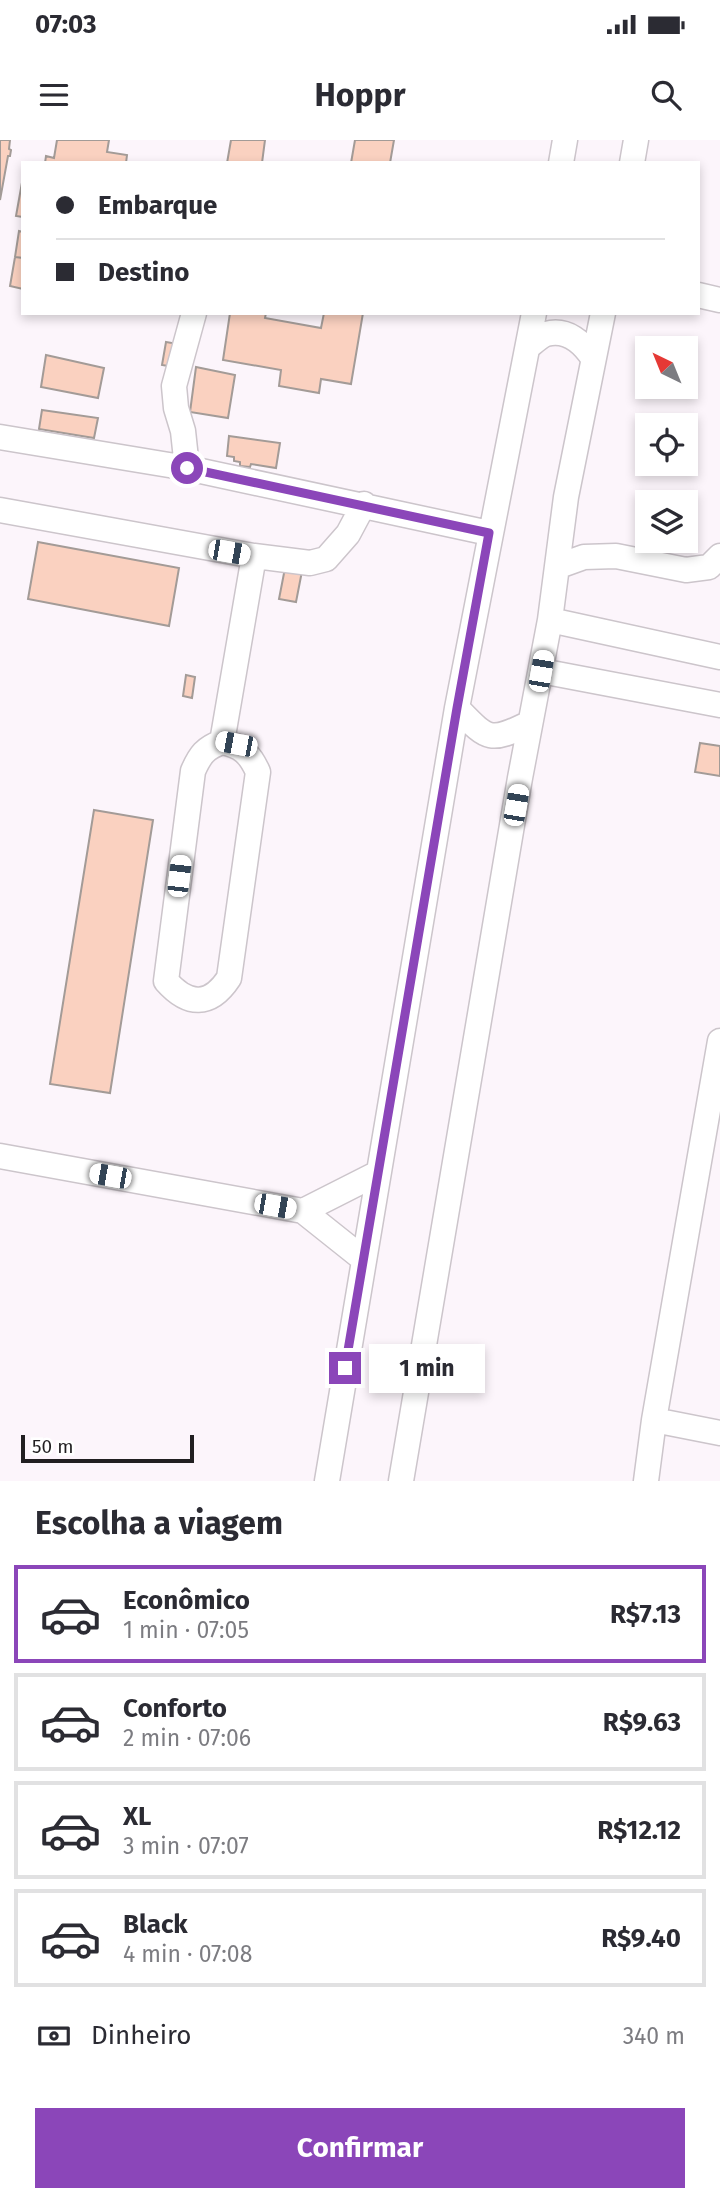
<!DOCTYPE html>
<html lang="pt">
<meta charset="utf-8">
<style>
body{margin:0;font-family:"Fira Sans",sans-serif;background:#f2f2f3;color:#2b2b33;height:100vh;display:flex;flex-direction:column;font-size:26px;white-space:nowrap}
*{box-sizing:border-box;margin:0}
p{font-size:23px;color:#7c7c81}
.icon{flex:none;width:38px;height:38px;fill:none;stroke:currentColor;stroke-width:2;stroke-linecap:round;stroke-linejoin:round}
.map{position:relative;height:1341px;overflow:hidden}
.details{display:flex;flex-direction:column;background:#fff;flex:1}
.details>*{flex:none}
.banner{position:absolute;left:21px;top:21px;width:679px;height:154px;border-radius:0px;box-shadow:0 4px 10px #0003;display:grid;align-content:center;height:154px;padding:0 35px;background:#fff}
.needle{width:46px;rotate:317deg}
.fabs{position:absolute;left:635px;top:196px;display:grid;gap:14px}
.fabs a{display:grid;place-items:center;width:63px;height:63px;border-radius:0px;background:#fff;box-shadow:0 4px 10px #0003;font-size:35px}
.scale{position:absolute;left:21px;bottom:18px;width:173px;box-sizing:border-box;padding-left:7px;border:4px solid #211f21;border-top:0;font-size:19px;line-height:24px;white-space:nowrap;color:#211f21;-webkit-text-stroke:5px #fff;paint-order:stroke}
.end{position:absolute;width:32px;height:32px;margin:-16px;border:9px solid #8b46b9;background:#fff;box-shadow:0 0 0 4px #fff}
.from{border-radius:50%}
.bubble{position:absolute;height:49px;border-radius:0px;background:#fff;box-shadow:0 4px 10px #0003;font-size:23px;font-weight:700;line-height:49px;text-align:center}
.car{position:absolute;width:21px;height:42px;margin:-21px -10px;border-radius:9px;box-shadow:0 0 5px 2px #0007;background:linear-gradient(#fff 24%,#345 0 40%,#fff 0 76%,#345 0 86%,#fff 0)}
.banner b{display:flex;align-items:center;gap:24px;height:66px;font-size:26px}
.banner b+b{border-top:2px solid #e1e1e2}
.banner i{width:18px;height:18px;background:#2b2b33}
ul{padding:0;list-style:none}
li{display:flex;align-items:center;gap:21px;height:98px;margin:0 14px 10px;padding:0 21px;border:4px solid #e1e1e2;border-radius:0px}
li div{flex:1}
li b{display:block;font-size:26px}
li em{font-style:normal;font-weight:700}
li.on{border-color:#8b46b9}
li>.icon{width:63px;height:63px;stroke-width:1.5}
h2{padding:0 35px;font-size:32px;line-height:84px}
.pay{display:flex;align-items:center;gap:18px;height:77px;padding:0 35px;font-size:26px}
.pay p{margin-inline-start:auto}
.cta{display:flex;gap:14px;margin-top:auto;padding:14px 35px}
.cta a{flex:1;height:80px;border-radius:0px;background:#8b46b9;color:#fff;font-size:28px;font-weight:700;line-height:80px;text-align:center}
.status{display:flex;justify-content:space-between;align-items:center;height:49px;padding:0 35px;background:#fff;direction:ltr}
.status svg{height:19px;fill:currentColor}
header{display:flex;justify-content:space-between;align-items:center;height:91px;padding:0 35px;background:#fff;font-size:32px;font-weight:700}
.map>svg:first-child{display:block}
.building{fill:#fad1c0;stroke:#a39b97;stroke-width:2}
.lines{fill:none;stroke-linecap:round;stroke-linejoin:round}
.minor-casing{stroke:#ccc5cb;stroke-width:27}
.minor{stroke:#fff;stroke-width:24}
.route{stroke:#8b46b9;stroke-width:9}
</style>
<div class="status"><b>07:03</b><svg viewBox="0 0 49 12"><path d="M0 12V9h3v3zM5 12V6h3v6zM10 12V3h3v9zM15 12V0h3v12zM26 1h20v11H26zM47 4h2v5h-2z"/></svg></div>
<header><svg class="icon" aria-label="menu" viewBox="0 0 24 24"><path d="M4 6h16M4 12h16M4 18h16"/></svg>Hoppr<svg class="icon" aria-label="search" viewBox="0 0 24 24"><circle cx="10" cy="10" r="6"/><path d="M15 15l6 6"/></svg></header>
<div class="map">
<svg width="720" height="1341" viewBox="0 0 720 1341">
<rect width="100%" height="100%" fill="#fcf5fb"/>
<path class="building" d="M0 0H10L9 9 11 10 10 16H8L0 60Z
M57 0H109L107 12 127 15 126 23H45L46 16 54 18Z
M231 0H265L262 23H227Z
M355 0H394L390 23H351Z
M23 37V77L16 76Z
M19 91 23 92V118L15 117Z
M15 117 23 118V149L10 146Z
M230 173H266L265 178 321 188 324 173H363L351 244 321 239 319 253 279 246 281 230 223 220Z
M166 202 178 204 174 227 162 225Z
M46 215 104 228 98 258 41 247Z
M196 227 235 235 228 278 190 272Z
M42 270 98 278 94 298 39 289Z
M229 296 280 303 276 328 251 324 250 327 240 326V322L234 321V317L227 316Z
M38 402 179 428 169 486 28 459Z
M286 423 303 426 296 462 279 459Z
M186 535 195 537 192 558 183 556Z
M700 603 720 606V636L695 632Z
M94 670 153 680 110 953 50 944Z"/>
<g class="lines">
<g class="minor-casing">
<path id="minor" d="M561 23 565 0
M632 23 636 0
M698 155 720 160
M528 207C533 203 540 196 546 194 567 188 583 203 593 218
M0 297 187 328 489 393
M187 328 183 291 176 268 174 246 194 173
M0 370 254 416 310 423 326 419 348 394 364 364
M559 426 584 417 616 416 686 430 709 427 720 416
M550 480 720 517
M541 531 720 565
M457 568C488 600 489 603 530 583
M222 602C242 606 250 614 258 632L229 838C210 867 188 866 166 841L193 631C200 615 205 608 222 602Z
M222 602 254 416
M0 1016 303 1071 362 1118
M303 1071 378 1033
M654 1280 720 1293
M327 1341 457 568 534 173
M401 1341 520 638 550 480 566 357 603 173
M646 1341 654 1280 720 901"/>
</g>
<use href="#minor" class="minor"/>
</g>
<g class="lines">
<path class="route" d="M187 328 489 393 457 568 345 1228"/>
</g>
</svg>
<div class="fabs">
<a><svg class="needle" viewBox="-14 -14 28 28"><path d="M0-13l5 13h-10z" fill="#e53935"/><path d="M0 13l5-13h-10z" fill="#7c7c81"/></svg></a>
<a><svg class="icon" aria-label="locate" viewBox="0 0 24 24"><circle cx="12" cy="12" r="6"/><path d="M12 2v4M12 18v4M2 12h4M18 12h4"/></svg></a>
<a><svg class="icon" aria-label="layers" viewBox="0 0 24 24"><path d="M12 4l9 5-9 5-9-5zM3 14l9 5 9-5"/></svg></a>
</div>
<div class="scale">50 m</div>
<i class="end from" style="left:187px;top:328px"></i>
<i class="end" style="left:345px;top:1228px"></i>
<div class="bubble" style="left:369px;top:1204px;width:116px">1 min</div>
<i class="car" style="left:229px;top:412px;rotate:100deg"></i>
<i class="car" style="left:541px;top:531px;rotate:10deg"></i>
<i class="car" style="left:236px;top:604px;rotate:281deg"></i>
<i class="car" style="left:516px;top:665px;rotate:10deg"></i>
<i class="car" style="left:179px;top:736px;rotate:7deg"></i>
<i class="car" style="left:110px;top:1036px;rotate:280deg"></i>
<i class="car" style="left:275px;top:1066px;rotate:100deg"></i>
<div class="banner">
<b><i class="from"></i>Embarque</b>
<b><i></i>Destino</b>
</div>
</div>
<section class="details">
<h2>Escolha a viagem</h2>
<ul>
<li class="on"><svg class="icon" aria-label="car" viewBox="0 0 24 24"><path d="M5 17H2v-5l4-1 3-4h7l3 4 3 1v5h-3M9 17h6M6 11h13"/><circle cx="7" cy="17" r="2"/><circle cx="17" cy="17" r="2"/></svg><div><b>Econômico</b><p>1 min · 07:05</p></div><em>R$7.13</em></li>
<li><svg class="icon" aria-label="car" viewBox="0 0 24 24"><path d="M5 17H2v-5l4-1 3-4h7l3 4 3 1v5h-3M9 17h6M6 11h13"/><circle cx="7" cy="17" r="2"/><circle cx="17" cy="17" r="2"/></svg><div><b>Conforto</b><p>2 min · 07:06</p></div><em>R$9.63</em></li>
<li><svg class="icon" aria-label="car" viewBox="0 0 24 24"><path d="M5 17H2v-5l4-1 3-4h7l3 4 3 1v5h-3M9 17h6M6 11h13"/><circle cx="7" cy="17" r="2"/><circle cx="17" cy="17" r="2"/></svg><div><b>XL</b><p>3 min · 07:07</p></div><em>R$12.12</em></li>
<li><svg class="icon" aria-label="car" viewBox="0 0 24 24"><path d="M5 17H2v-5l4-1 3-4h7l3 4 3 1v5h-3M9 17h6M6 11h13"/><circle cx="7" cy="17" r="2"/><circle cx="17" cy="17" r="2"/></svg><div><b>Black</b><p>4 min · 07:08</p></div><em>R$9.40</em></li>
</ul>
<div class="pay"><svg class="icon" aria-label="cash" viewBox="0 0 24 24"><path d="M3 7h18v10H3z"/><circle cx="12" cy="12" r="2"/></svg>Dinheiro<p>340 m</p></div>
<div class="cta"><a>Confirmar</a></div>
</section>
